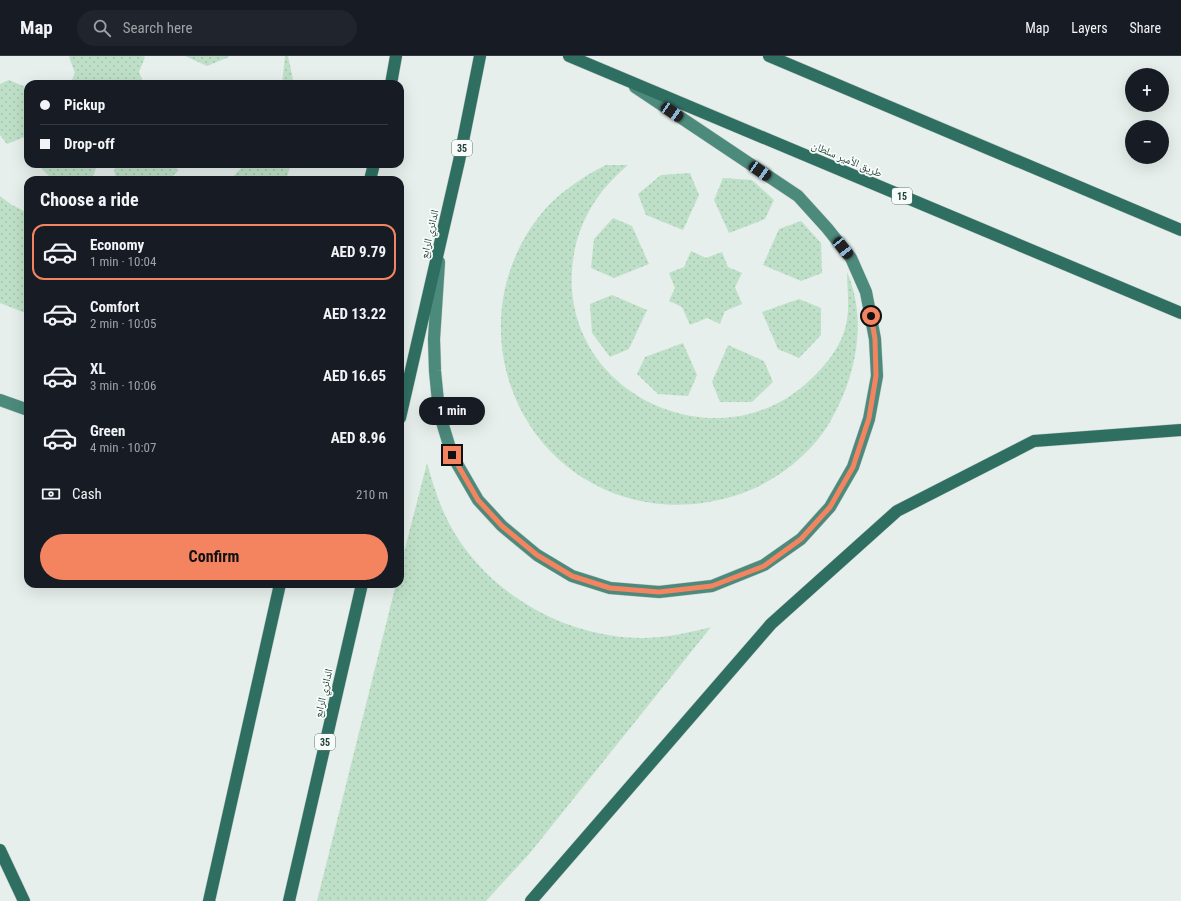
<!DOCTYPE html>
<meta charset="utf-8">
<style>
body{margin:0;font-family:"Roboto Condensed","Noto Naskh Arabic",sans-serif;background:#20242c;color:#f1f3f6;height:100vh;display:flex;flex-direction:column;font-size:15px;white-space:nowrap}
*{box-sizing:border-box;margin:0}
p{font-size:13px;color:#9ea1a6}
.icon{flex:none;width:22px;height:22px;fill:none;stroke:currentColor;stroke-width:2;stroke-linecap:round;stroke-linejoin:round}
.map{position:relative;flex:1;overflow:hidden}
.sheet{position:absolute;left:24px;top:120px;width:380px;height:412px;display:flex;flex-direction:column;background:#171b24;border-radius:12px;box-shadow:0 4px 16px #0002}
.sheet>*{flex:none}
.guide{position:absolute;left:24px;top:24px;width:380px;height:88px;border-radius:12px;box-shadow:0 4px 16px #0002;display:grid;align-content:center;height:88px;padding:0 16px;background:#171b24}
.buttons{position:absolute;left:1125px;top:12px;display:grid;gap:8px}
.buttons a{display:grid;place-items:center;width:44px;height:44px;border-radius:50%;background:#171b24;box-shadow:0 4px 16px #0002;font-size:20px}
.end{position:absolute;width:18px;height:18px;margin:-9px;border:5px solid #f4845f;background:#111;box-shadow:0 0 0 2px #111}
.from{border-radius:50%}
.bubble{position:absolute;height:28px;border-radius:14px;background:#171b24;box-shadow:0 4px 16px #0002;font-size:13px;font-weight:700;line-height:28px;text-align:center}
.car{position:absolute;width:12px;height:24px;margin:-12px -6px;border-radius:5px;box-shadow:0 0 3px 1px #0007;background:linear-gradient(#222 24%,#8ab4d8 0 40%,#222 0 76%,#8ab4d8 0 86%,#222 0)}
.guide b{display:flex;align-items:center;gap:14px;height:38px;font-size:15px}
.guide b+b{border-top:1px solid #363941}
.guide i{width:10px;height:10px;background:#f1f3f6}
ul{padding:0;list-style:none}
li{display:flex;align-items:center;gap:12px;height:56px;margin:0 8px 6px;padding:0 8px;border:2px solid transparent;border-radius:12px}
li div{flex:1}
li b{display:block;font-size:15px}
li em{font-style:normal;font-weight:700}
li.selected{border-color:#f4845f}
li>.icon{width:36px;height:36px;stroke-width:1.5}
h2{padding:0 16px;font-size:18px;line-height:48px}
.pay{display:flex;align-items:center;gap:10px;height:44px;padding:0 16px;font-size:15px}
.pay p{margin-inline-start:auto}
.button{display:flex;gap:8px;margin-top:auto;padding:8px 16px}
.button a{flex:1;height:46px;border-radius:24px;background:#f4845f;color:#111;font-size:16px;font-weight:700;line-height:46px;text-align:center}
header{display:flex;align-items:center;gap:24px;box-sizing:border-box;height:56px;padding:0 20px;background:#171b24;border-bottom:1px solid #363941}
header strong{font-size:19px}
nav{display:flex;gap:22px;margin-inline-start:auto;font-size:14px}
.search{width:280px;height:36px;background:#20242c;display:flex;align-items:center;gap:10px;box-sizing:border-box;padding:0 14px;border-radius:22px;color:#9ea1a6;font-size:15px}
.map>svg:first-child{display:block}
.grass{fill:url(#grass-dots)}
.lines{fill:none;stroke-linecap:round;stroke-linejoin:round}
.trunk-casing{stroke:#c2cac8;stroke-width:13}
.motorway-casing{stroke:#c2cac8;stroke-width:13}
.trunk{stroke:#4c8a7c;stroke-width:12}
.motorway{stroke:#2f6f62;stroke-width:12}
.route{stroke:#f4845f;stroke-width:5}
.labels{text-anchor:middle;stroke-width:3.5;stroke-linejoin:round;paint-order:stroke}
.shield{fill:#f7fbf9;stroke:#637a73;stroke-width:1}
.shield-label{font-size:10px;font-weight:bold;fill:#24423a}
.street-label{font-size:11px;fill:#24423a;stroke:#f7fbf9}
</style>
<header>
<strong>Map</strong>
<div class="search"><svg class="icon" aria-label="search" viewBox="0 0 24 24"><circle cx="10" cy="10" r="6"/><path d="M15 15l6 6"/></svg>Search here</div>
<nav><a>Map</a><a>Layers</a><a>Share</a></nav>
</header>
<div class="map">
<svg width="1181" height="845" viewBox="0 0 1181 845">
<defs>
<pattern id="grass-dots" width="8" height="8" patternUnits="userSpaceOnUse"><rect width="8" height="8" fill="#bfe0c8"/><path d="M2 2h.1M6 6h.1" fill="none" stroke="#a4c1ad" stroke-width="1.8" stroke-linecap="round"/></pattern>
</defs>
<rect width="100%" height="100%" fill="#e6efeb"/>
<path class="grass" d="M70 0H142L145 1 139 16 144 28H70L75 17 69 1Z
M185 0H229V1L207 10Z
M285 0H288L294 28H282Z
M9 24 28 32V79L27 80 7 88 0 79V28Z
M37 108H98L91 124H53Z
M117 108H175L178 115 168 124H117L114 115Z
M245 108H291L286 124H230Z
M606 109H628C595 137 575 170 572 215 564 340 720 410 810 324 824 311 838 294 844 276 851 256 847 236 847 216 868 265 856 321 830 366 809 401 773 428 734 440 698 451 661 452 625 441 501 402 461 249 546 152 563 134 584 120 606 109Z
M690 117 699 139 683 174 646 159 638 138 661 119Z
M723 122 752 124 774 144 765 163 729 177 714 144Z
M0 140 12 149 28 157V258L0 247Z
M613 162 632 170 649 208 614 222 591 212 594 183Z
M801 165 821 187 822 217 801 225 763 209 779 173Z
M691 195 706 202 722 196 728 211 742 217 735 231 742 248 725 255 720 268 707 262 690 269 682 251 669 245 675 232 669 217 684 211Z
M612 239 647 254 629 293 610 301 592 277 590 248Z
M799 243 821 252V279L799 302 778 293 762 256Z
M683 287 697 319 688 340 658 338 637 318 645 301Z
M728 289 764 305 773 326 752 346H720L712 326Z
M427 407C433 428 439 449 450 469 487 538 567 583 645 582 668 581 689 577 711 571L530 797 486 845H317L396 528H400V512Z"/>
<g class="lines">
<g class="trunk-casing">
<path id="trunk" d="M439 206 434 283 435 315 439 356 452 399 478 444 502 470 537 499 572 520 610 532 659 536 712 530 764 509 801 483 830 451 853 411 869 363 877 320 875 283 866 236 851 202 827 172 798 140 635 31
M0 344 28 354"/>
</g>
<g class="motorway-casing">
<path id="motorway" d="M569 0 1181 257
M769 0 1181 174
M391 28 396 0
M370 124 374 108
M400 362 459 105 480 0
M0 794 24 845
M209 845 280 528
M289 845 362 528
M531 845 771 568 897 455 1034 385 1181 374"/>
</g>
<use href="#trunk" class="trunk"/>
<use href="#motorway" class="motorway"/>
</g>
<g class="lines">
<path class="route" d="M452 399 478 444 502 470 537 499 572 520 610 532 659 536 712 530 764 510 801 483 830 451 853 411 869 362 876 320 875 283 871 260"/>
</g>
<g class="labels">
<g class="shield">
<rect x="452" y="84" width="20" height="16" rx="3"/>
<rect x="892" y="132" width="20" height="16" rx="3"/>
<rect x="315" y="678" width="20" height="16" rx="3"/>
</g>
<g class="shield-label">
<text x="462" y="96">35</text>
<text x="902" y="144">15</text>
<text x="325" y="690">35</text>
</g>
<g class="street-label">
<text transform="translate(847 103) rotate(23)" y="4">طريق الأمير سلطان</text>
<text transform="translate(429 178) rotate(-77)" y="4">الدائري الرابع</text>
<text transform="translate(323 637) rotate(-77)" y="4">الدائري الرابع</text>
</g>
</g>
</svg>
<div class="buttons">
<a>+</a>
<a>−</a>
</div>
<i class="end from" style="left:871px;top:260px"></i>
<i class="end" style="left:452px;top:399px"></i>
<div class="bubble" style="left:419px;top:341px;width:66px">1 min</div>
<i class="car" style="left:672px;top:56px;rotate:124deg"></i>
<i class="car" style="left:760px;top:115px;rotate:124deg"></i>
<i class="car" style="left:843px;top:192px;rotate:142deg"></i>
<div class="guide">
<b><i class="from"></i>Pickup</b>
<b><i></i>Drop-off</b>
</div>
<section class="sheet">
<h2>Choose a ride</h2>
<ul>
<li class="selected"><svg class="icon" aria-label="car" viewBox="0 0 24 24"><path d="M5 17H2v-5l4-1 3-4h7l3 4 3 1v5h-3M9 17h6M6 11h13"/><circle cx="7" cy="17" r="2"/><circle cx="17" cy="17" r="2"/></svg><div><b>Economy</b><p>1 min · 10:04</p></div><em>AED 9.79</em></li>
<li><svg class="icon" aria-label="car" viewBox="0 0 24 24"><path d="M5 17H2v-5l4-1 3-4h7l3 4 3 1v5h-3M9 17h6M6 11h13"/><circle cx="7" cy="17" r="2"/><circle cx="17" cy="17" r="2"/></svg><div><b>Comfort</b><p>2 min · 10:05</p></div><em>AED 13.22</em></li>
<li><svg class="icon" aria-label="car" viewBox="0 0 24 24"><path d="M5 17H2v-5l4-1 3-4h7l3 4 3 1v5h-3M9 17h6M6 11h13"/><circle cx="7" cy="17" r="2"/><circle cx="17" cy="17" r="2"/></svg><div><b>XL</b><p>3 min · 10:06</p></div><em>AED 16.65</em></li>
<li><svg class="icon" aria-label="car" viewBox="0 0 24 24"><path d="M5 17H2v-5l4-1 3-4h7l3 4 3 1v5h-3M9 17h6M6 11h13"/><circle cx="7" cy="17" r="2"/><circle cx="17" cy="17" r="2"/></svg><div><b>Green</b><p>4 min · 10:07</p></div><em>AED 8.96</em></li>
</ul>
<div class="pay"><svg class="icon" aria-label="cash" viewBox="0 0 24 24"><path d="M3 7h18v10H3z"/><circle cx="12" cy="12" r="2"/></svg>Cash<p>210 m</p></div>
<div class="button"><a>Confirm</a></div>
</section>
</div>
